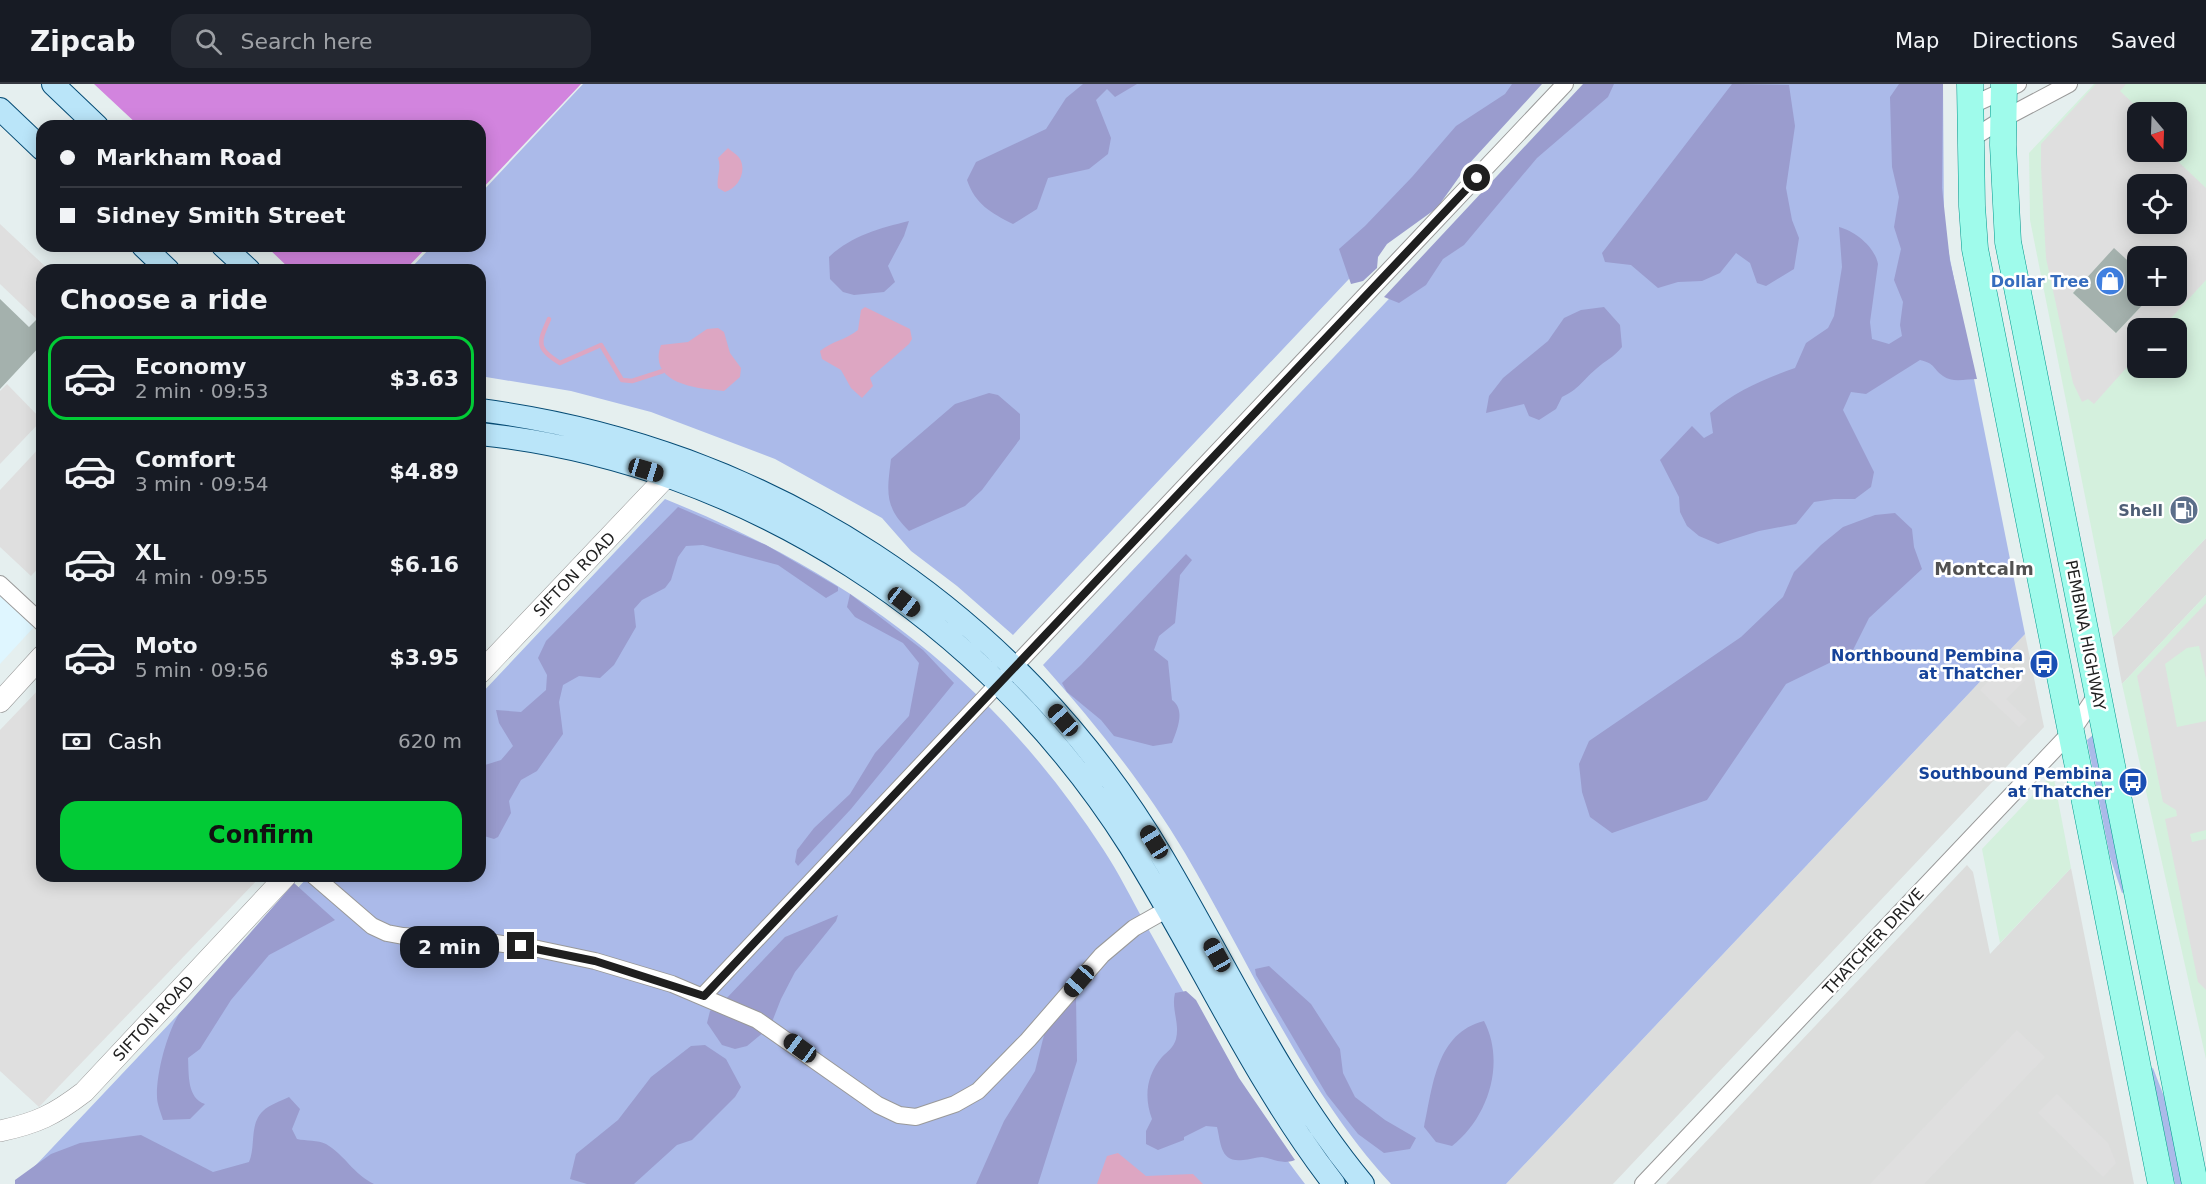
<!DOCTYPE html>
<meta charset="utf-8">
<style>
body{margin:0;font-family:"DejaVu Sans",sans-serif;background:#242831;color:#f1f3f6;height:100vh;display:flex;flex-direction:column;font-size:22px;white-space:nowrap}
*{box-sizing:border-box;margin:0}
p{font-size:20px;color:#9ea1a6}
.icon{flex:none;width:33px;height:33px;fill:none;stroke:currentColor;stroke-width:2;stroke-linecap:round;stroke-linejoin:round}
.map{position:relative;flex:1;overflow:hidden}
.drawer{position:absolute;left:36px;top:180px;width:450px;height:618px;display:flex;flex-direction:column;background:#171b24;border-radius:18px;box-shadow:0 3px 15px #0003}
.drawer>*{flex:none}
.guide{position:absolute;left:36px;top:36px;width:450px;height:132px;border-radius:18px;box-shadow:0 3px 15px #0003;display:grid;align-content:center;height:132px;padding:0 24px;background:#171b24}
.needle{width:39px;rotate:161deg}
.tools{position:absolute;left:2127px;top:18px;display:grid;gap:12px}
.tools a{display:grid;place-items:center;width:60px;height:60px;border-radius:12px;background:#171b24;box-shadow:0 3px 15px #0003;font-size:30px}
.end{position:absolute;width:27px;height:27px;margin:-14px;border:8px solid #1f1f1f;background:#fff;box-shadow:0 0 0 3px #fff}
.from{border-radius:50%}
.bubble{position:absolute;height:42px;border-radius:18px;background:#171b24;box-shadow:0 3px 15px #0003;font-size:20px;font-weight:600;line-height:42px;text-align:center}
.car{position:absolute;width:18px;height:36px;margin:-18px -9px;border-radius:8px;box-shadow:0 0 4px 2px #0007;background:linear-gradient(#222 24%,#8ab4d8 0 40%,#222 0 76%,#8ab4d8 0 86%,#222 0)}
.guide b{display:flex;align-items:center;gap:21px;height:57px;font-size:22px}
.guide b+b{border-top:2px solid #363941}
.guide i{width:15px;height:15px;background:#f1f3f6}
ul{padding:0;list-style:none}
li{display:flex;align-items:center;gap:18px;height:84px;margin:0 12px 9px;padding:0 12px;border:3px solid transparent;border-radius:18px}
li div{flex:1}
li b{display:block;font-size:22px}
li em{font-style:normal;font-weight:600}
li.on{border-color:#02cb36}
li>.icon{width:54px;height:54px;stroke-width:1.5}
h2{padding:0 24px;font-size:27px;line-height:72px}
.pay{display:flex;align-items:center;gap:15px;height:66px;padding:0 24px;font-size:22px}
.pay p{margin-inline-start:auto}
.action{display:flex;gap:12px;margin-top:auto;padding:12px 24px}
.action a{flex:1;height:69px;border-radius:18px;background:#02cb36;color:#111;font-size:24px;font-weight:600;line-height:69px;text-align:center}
header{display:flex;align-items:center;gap:36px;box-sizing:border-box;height:84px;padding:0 30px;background:#171b24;border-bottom:2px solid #363941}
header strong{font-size:28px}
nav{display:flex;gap:33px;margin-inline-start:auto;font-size:21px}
.search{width:420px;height:54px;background:#242831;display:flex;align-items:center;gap:15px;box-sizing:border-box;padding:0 21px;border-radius:18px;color:#9ea1a6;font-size:22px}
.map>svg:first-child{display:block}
.residential{fill:#dcdddc}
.commercial{fill:#d4f0dd;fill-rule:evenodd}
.education{fill:#dff6ff}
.grass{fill:#abbae9}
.forest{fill:#9a9cce}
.pitch{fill:#d284de}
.parking{fill:#dfdfdf;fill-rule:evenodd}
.water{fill:#dda6c2}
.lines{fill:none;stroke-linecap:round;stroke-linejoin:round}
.stream{stroke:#dda6c2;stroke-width:4.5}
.building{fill:#a4b1ad}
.minor-casing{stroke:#999;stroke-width:18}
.tertiary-casing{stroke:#999;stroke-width:22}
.secondary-casing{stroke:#064c75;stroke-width:24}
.primary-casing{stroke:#02988d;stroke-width:27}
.minor{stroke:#fff;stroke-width:16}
.tertiary{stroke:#fff;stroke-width:21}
.secondary{stroke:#bae5f9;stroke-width:22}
.primary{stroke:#9ffbeb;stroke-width:26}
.route{stroke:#1f1f1f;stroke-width:8}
.labels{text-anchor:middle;stroke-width:5;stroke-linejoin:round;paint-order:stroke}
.shop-label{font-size:16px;font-weight:bold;fill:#366cbe;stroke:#fff;text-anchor:end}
.service-label{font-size:16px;font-weight:bold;fill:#4e5e75;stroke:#fff;text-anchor:end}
.street-label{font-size:16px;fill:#1f1f1f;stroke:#fff}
.transit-label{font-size:16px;font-weight:bold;fill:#164399;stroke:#fff;text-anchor:end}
.neighbourhood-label{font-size:18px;font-weight:bold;fill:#525252;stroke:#fff}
</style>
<header>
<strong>Zipcab</strong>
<div class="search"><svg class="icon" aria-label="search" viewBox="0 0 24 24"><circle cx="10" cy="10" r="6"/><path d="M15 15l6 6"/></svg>Search here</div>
<nav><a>Map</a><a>Directions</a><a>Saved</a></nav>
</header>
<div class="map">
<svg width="2206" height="1100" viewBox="0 0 2206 1100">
<rect width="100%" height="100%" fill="#e5efef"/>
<path class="residential" d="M2206 454V511L2122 600 2113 553Z
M2025 550 2044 643 1613 1100H1506Z
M1967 781 1973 788 1990 870 2071 784 2134 1100H1666Z"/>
<path class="commercial" d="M2094 0H2206V454L2113 553 2030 136 2029 69ZM2138 28H2176V68H2138ZM2138 100H2176V140H2138ZM2138 172H2176V212H2138ZM2138 244H2176V284H2138Z
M2206 511V975L2122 600Z
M2053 690 2071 784 2000 859 1982 765Z"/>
<path class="education" d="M0 511 34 543 0 580Z"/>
<path class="grass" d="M583 0H1533L1013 551 957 502 911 467 882 434 775 375 651 328 571 307 480 292V186H409L432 162H480V110Z
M1592 0H1943L1944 145 2025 550 1506 1100H1391C1303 1004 1251 881 1185 769 1143 699 1097 642 1043 581Z
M665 415C851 490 993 596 1103 765 1119 789 1132 816 1146 841 1196 929 1243 1020 1305 1100H18L309 792H480V611Z
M2093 651 2124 808 2122 809 2110 773 2087 656Z
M2153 984 2165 1015 2183 1100H2175L2151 985Z"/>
<path class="forest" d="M1083 0H1137L1115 13 1107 5 1096 16 1111 54 1108 70 1089 85 1048 94 1037 125 1013 140C991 129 975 120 967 96L976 78 1046 45 1066 14Z
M1512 0H1542L1467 82 1437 124 1387 160 1378 173 1377 184 1363 197 1351 200 1339 165 1365 142 1412 93 1456 42 1505 10Z
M1583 0H1614L1608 13 1537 74 1464 161 1443 175 1426 201 1399 219 1384 213Z
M1732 0 1789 1 1795 42 1786 104 1792 136 1799 154 1794 185 1766 202 1757 199 1750 179 1736 169 1720 189 1702 197 1678 198 1658 204 1631 181 1605 178 1602 169Z
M1899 0H1943L1942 104 1950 177 1977 295C1966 295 1952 299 1943 292 1932 284 1936 280 1920 276L1866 310 1851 308 1843 326 1874 388 1871 403 1855 415H1834L1814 418 1796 440 1759 447 1718 460 1699 452 1687 442 1680 428 1679 413 1660 376 1692 342 1704 354 1713 349 1710 329C1735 307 1764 295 1795 284L1806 259 1828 244 1834 232 1842 183 1839 143C1855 147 1875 163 1878 180L1870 238 1872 255 1889 260 1902 252 1900 241 1903 218 1894 196 1901 165 1894 143 1899 113 1892 83 1890 13Z
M909 137 904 152 888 182 895 198 884 208 854 211 843 208 830 195 829 173C851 152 880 144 909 137Z
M1604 223 1620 241 1622 263C1613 274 1606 276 1596 285 1582 297 1579 305 1562 313L1556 325 1539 336 1529 332 1524 320 1486 329 1489 312 1503 294 1548 257 1564 234 1581 226Z
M989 309 998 311 1020 330V355L982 406 965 422 909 447C884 422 887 409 891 375L955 320Z
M678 423 766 461 838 503V507L826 514 778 481 703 461 686 462 678 473 671 496 665 504 642 516 634 525 636 543 614 581 600 594 579 592 563 601 559 618 563 650 537 687 521 696 509 717 511 729 498 753 494 755 484 752 480 747V715L482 711 480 710V673L485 681 501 676 513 662 499 639 496 626 521 628 546 606 547 591 538 574 546 557Z
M1895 429 1912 445 1914 463 1922 485 1869 534 1852 568 1786 600 1707 716 1612 749 1590 733 1582 708 1579 680 1589 657 1741 553 1783 513 1794 488 1821 461 1843 443 1875 431Z
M1186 470 1192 476 1180 491 1175 539 1159 552 1154 566 1168 577 1172 616C1186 626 1177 646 1172 659L1153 662 1114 652 1101 636 1067 608 1062 599 1081 581Z
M850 510 923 566 954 599 851 725 798 782 795 778 797 766 814 744 850 710 875 669 909 632 919 579 903 559 855 533 847 523Z
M294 799 335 836 269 871 231 916 200 965 188 974C189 991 187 1014 205 1020L190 1035 163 1036C161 1029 157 1020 157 1013 156 990 167 949 179 930Z
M838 831 836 837 795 888 781 915 770 943 747 962 735 965 722 961 707 939 710 927 723 918 785 853Z
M1269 882 1311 920 1340 965 1343 989 1355 1013 1385 1036 1416 1054 1410 1065 1384 1069 1358 1050 1327 1011 1256 891 1255 885Z
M1186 907 1196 916 1239 994 1295 1076C1282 1081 1275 1075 1262 1073 1256 1073 1249 1076 1243 1076 1220 1079 1221 1059 1217 1043L1206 1042 1184 1053V1056L1158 1066 1146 1060V1047L1152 1035C1144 1013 1146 992 1162 973 1167 968 1174 963 1176 955 1180 939 1171 925 1175 909Z
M1076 913 1077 977 1038 1100H976L1004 1037 1035 987 1046 943Z
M1484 937C1506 979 1488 1034 1452 1062L1436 1058 1424 1043C1433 1002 1436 949 1484 937Z
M705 961 726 975 741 1003 735 1013 692 1056 677 1061 634 1100H587L570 1095 576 1070 618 1036 651 993 691 962Z
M289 1013 300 1025 292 1045 297 1055C306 1057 318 1056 326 1060 345 1071 353 1090 374 1100H15V1096L51 1070 80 1059 141 1051 213 1088 249 1078C256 1062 249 1040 263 1027 269 1021 281 1017 289 1013Z"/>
<path class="pitch" d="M94 0H581L480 107V42H139Z
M266 162H428L405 186H291Z"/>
<path class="parking" d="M2096 0H2126L2120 7 2137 23 2129 31 2137 39 2138 68H2168L2206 104V196L2162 244H2138L2137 272 2094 320 2088 315 2082 318 2073 299 2046 174 2041 83V60ZM2138 100H2176V140H2138ZM2114 165 2138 186V172H2176V212H2151L2116 249 2073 209Z
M0 140 49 186H42V240L0 200Z
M7 300 42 336 0 380V307Z
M42 361V480L31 492 0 463V406Z
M2206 519V595L2199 562 2187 564 2165 580 2177 643 2206 637V746L2190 750 2192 758 2206 755V906L2198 898 2165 735 2177 732 2176 726 2163 718 2137 592Z
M2006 579 2025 596 2006 615 2027 635 2019 643 1980 606Z
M42 602V792H261L39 1023 0 987V646Z
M2017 946 2045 973 1924 1100H1870Z
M2057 1010 2108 1059 2116 1079 2103 1093 2038 1029Z"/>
<path class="water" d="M728 64C731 67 738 71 740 75 747 88 738 104 725 108L718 104C716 93 722 85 718 74Z
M865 223 910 245 912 255 909 260 870 294 873 302 862 314 851 304 841 286 822 275 820 267C832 257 846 256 858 246L861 226Z
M718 244 724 248 730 269 741 284 740 293 724 307C698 305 647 300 661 261L688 258 707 245Z
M1118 1069 1146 1092 1193 1090 1203 1100H1097L1107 1072Z"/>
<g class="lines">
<path class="stream" d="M549 235C539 258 535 264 560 279L601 261 622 296 632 297 663 287"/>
</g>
<path class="building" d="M2114 164 2138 186V212H2151L2116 249 2073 209Z
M0 215 29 243 36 236 42 242V260L0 305Z"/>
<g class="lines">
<g class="minor-casing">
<path id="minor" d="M1970 22 2018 0
M1971 55 2003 35 2069 0
M0 500 42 539
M314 792 372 842 387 849 403 852 475 856 538 865 595 877 672 900 757 936 878 1021 899 1031 916 1033 955 1020 978 1007 1028 956 1102 871 1134 844 1166 826
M703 912 1565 0
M1643 1100 2072 647 2097 610"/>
</g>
<g class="tertiary-casing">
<path id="tertiary" d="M480 589 667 392
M0 618 42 572
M0 1047C37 1039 54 1031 84 1008L286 792"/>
</g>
<g class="secondary-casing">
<path id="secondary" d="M53 0 97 42
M0 25 42 65
M143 162 168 186
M223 162 249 186
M480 326C766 363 1016 525 1163 774 1228 884 1281 1001 1363 1100
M480 350C746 378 988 537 1130 762 1200 874 1253 995 1334 1100"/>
</g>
<g class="primary-casing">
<path id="primary" d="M1970 0 1972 122 1975 165 2161 1100
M2004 0 2003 61 2008 158 2195 1100"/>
</g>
<use href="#minor" class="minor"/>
<use href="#tertiary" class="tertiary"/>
<use href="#secondary" class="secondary"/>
<use href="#primary" class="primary"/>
</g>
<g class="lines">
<path class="route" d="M521 862 595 877 704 912 1477 94"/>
</g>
<defs>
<g id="shop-disc" transform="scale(1.5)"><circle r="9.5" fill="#3f7fe0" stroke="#fff"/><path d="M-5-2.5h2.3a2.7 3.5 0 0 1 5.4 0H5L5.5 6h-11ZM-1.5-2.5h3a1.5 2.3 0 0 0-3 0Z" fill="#fff"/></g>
<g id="fuel-disc" transform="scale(1.5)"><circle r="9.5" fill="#5c6f8a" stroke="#fff"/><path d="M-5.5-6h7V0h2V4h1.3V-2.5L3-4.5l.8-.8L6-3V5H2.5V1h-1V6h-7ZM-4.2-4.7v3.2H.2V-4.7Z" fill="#fff"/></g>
<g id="bus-disc" transform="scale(1.5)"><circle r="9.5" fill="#1a4fb4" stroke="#fff"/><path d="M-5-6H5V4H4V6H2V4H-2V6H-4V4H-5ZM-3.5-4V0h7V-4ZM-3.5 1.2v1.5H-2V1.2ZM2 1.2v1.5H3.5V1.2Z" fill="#fff"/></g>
</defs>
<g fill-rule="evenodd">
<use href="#shop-disc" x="2110" y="197"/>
<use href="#fuel-disc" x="2184" y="426"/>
<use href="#bus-disc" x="2044" y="580"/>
<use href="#bus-disc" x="2133" y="698"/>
</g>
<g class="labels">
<g class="shop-label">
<text x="2089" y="203">Dollar Tree</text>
</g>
<g class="service-label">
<text x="2163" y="432">Shell</text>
</g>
<g class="street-label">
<text transform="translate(574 490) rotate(-46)" y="6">SIFTON ROAD</text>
<text transform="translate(2086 551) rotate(79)" y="6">PEMBINA HIGHWAY</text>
<text transform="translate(1873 857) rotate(-47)" y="6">THATCHER DRIVE</text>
<text transform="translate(153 934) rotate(-47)" y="6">SIFTON ROAD</text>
</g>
<g class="transit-label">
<text x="2023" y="577">Northbound Pembina<tspan x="2023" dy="18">at Thatcher</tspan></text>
<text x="2112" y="695">Southbound Pembina<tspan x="2112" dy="18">at Thatcher</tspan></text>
</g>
<g class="neighbourhood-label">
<text x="1984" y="491">Montcalm</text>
</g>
</g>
</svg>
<div class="tools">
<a><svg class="needle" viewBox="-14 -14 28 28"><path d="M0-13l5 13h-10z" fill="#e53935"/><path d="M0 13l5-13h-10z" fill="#9ea1a6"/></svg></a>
<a><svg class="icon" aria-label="locate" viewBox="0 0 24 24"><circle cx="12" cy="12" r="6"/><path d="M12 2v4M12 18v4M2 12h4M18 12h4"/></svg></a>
<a>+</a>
<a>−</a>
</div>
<i class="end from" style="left:1477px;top:94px"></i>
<i class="end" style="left:521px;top:862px"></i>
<div class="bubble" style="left:400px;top:842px;width:99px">2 min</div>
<i class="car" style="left:646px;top:386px;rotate:107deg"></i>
<i class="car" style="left:904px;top:518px;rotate:128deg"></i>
<i class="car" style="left:1063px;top:636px;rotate:319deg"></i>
<i class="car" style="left:1154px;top:758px;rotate:328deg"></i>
<i class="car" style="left:1217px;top:871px;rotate:331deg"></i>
<i class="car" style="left:1079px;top:897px;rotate:221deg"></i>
<i class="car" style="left:800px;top:964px;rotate:306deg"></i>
<div class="guide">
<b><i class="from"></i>Markham Road</b>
<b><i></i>Sidney Smith Street</b>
</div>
<section class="drawer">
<h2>Choose a ride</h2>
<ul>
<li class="on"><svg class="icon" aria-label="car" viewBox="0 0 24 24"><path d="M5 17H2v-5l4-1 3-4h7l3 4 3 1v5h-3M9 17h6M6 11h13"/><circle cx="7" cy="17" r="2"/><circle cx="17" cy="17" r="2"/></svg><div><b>Economy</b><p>2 min · 09:53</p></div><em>$3.63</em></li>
<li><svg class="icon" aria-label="car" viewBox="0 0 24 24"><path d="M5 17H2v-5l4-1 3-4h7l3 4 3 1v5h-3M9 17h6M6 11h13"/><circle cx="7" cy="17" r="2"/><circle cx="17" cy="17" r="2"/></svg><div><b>Comfort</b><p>3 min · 09:54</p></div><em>$4.89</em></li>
<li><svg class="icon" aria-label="car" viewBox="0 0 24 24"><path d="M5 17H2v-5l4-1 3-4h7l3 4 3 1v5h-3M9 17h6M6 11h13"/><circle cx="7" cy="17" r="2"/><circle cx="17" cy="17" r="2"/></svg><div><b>XL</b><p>4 min · 09:55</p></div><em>$6.16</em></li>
<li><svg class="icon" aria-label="car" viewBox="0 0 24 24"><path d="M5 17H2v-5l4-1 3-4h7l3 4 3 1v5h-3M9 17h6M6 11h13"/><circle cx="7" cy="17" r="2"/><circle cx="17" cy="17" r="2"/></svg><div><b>Moto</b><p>5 min · 09:56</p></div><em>$3.95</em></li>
</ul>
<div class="pay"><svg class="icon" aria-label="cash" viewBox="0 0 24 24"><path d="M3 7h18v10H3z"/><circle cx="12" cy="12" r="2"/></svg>Cash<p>620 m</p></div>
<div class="action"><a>Confirm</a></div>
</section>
</div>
